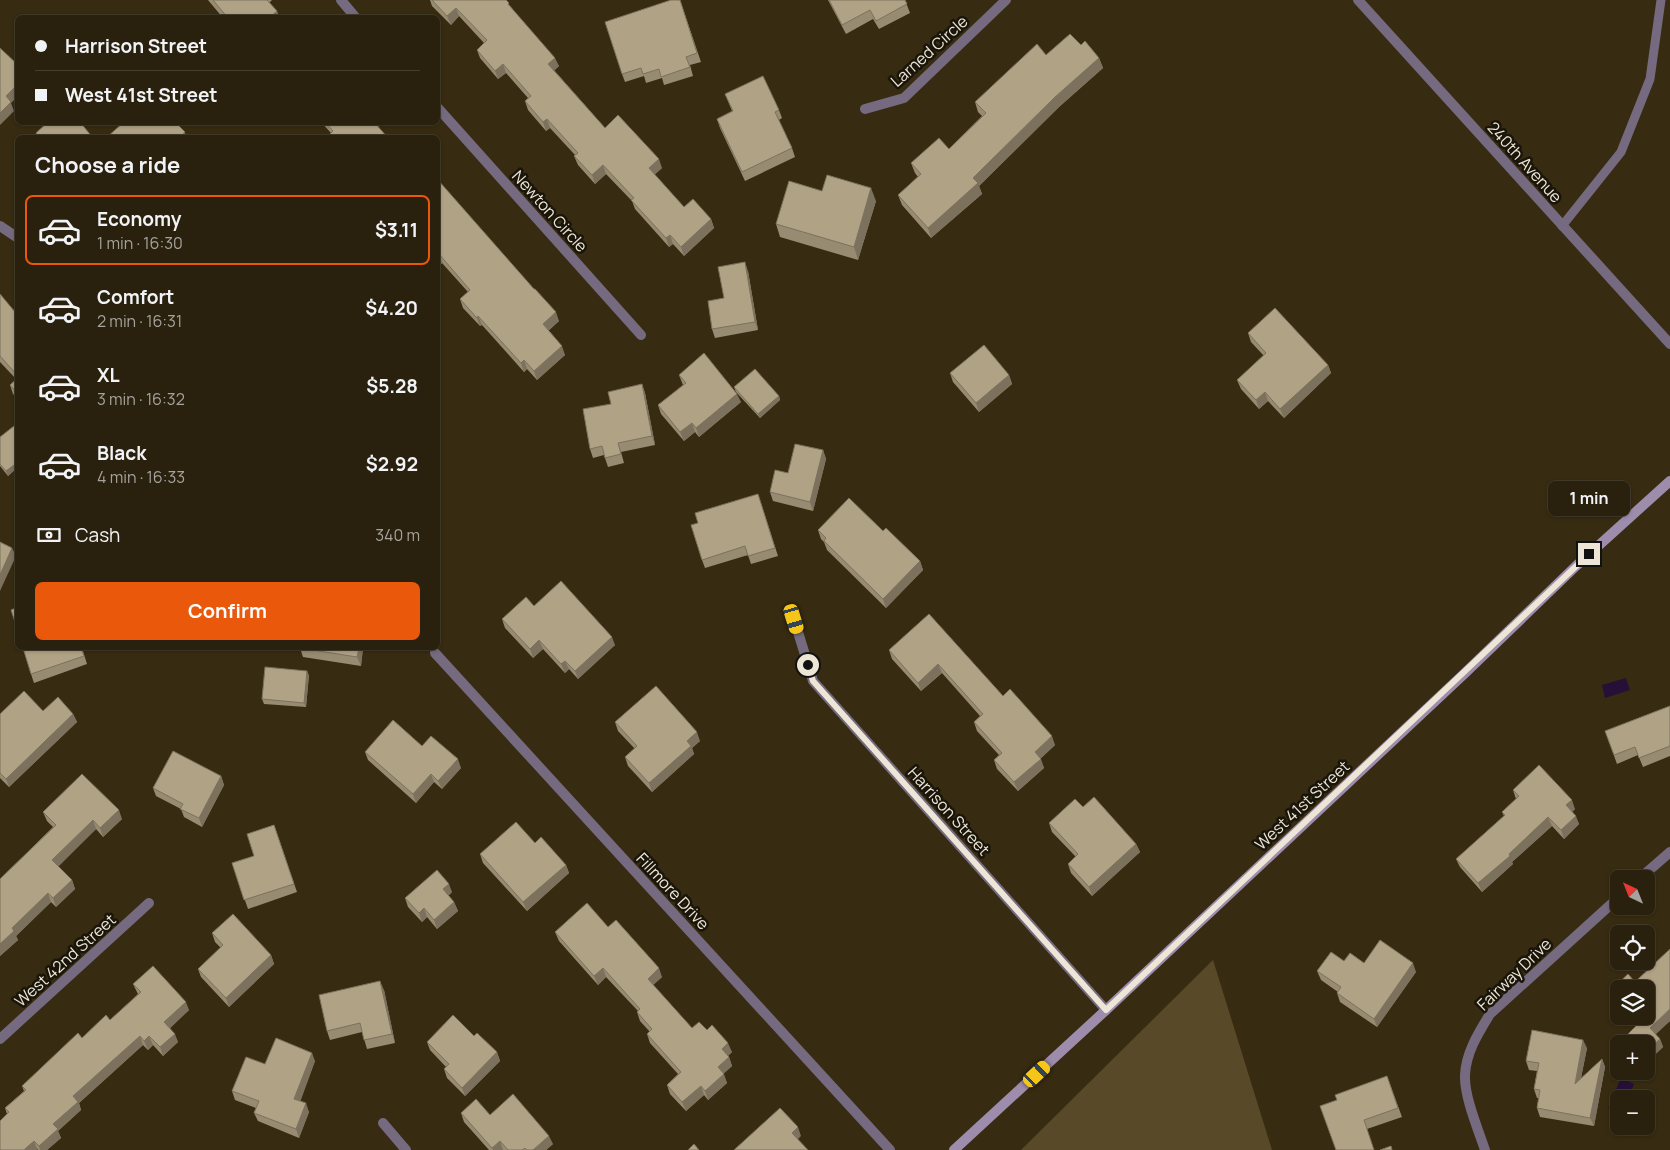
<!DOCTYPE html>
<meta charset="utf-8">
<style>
body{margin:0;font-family:Manrope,sans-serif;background:#312816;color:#f1f3f6;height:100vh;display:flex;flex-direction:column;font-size:19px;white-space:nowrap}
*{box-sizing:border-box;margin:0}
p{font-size:16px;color:#a5a39d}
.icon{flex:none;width:28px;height:28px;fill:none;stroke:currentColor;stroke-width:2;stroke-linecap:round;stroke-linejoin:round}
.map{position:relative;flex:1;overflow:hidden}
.panel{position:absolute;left:15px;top:135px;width:425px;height:515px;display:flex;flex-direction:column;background:#29200d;border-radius:8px;box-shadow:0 1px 4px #0004,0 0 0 1px #453e2e}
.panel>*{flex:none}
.guide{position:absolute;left:15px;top:15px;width:425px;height:110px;border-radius:8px;box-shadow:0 1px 4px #0004,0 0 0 1px #453e2e;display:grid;align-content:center;height:110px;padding:0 20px;background:#29200d}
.needle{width:32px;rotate:317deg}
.controls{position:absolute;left:1610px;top:870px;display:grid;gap:10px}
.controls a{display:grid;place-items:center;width:45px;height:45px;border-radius:8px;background:#29200d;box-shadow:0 1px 4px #0004,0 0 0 1px #453e2e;font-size:25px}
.end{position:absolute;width:22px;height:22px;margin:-11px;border:6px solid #ede6d6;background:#111;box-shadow:0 0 0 2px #111}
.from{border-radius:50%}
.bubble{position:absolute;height:35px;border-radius:8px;background:#29200d;box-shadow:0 1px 4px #0004,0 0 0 1px #453e2e;font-size:16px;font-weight:700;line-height:35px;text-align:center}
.car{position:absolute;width:15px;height:30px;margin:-15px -8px;border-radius:6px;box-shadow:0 0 4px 1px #0007;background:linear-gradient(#f5c518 24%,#345 0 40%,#f5c518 0 76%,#345 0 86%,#f5c518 0)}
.guide b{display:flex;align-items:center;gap:18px;height:48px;font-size:19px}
.guide b+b{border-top:1px solid #453e2e}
.guide i{width:12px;height:12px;background:#f1f3f6}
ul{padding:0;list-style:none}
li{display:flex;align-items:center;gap:15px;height:70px;margin:0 10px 8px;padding:0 10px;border:2px solid transparent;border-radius:8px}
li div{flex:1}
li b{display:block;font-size:19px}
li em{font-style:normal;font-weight:700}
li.selected{border-color:#ea580c}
li>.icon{width:45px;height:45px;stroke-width:1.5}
h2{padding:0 20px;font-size:22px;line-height:60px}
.pay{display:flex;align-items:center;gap:12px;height:55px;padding:0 20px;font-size:19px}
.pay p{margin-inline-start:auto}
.cta{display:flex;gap:10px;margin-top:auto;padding:10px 20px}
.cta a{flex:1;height:58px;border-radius:8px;background:#ea580c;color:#fff;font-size:20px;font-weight:700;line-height:58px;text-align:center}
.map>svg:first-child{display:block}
.green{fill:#584929}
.water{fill:#271038}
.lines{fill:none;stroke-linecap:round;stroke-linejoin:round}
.lane{stroke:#756a7f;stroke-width:9}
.street{stroke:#756a7f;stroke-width:10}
.secondary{stroke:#9e8cad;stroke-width:10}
.wall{fill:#978b72}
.shaded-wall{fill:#7b715d}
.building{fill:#b0a285;stroke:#7b715d}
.route{stroke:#ede6d6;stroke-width:6}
.labels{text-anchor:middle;stroke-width:5;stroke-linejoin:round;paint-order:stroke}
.street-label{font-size:16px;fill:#ede6d6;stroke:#1a150a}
</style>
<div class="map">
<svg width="1670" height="1150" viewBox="0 0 1670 1150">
<rect width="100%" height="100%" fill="#372b11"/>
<path class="green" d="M1213 960 1272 1150H1021Z"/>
<path class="water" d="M1626 678 1630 690 1605 698 1602 685Z
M1621 1078 1634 1084 1628 1099H1619V1113L1608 1108Z"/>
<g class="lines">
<path class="lane" d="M1562 226 1621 152 1650 79 1661 0"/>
<path class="street" d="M341 0 356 18
M1358 0 1670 344
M438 108 641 335
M865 109 904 98 1006 0
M0 226 18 238
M794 619 813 681 1106 1010
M435 653 890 1150
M1639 879 1670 852
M0 1039 149 903
M383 1123 406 1150
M1485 1150C1478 1129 1464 1096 1465 1075 1466 1052 1479 1032 1490 1014L1619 897"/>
<path class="secondary" d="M954 1150 1106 1010 1465 673 1576 566 1670 481"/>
</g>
<path class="wall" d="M208 0H272L269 3 277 11 279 18H223Z
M430 0H506L510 6 559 66 554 70 605 128 662 168 654 175 684 207 711 219 714 228 684 256 673 244 669 247 635 209 632 201 606 174 595 184 578 165 574 156 575 155 550 128 546 131 528 110 525 101 528 98 506 73 498 79 480 58 477 50 484 43 459 16 451 25 432 6Z
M680 0 701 62 690 65 693 76 664 85 662 78 646 83 644 76 625 82 622 74Z
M828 0H905L910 13 879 29 873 19 846 34Z
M1081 45 1099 58 1103 68 1059 107 979 186 982 194 931 238 902 205 898 195 918 177 915 173 911 163 949 149 982 116 978 112 975 102Z
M725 94 779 110 782 118 779 120 792 148 795 157 745 181 720 128 717 119 732 111Z
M321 122H382L383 123 331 133Z
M438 180 559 321 548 331 565 355 537 380 527 369 524 372 482 325 480 326 463 308 460 299 468 292 442 263 441 264 438 261Z
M822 191 876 201 858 260 780 237 776 224Z
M748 271 758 330 715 338 712 329Z
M0 294 15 312 18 309V399L13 394 10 385 16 379 0 362Z
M1248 333 1328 365 1331 373 1284 418 1268 401 1259 409 1241 389 1237 380 1264 356 1251 342Z
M950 373 1009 375 1012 384 979 412 953 382Z
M679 375 741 402 699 437 695 432 684 441 661 414 658 405 683 385Z
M642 384 645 393 655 445 621 452 624 463 608 467 604 455 593 458 590 449 611 404Z
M734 387 779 396 780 400 760 418 736 392Z
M18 430V467L8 476 0 466V437Z
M823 450 826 459 813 511 773 501 770 492 788 473Z
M761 503 778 556 751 564 748 555 705 568 702 560Z
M818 530 920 561 923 570 886 608 827 550 824 542 821 539Z
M534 606 615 645 578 679 569 669 565 673 543 649 533 658 505 628 502 619Z
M929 614 1003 696 1055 745 1040 759 1044 768 1018 791 997 769 994 760 999 755 977 731 974 722 980 716 942 673 921 691 892 659 889 650Z
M82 648 87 664 34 683 31 674Z
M300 648H363L361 666 303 657Z
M309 675 306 707 264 704 262 699Z
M1670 706V756L1643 767 1638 755 1617 764 1605 731Z
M43 711 73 714 77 722 9 787 0 778V714Z
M615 722 700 741 692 748 694 754 652 792 628 766 625 757 635 749 618 731Z
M422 746 461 768 442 789 434 782 416 803 368 760 365 752Z
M221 776 224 785 202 827 184 817 181 809 156 796 153 788Z
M1513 790 1575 809 1572 812 1579 824 1564 839 1552 826 1512 862 1513 864 1482 892 1460 867 1456 859 1504 816 1502 812 1516 799Z
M43 812 122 819 103 837 96 829 58 866 72 880 75 889 56 907 51 902 16 936 18 940 0 956V879L53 827 47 821Z
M1049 823 1136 844 1140 852 1092 896 1071 873 1068 864 1076 857 1052 832Z
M274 825 297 892 248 909 232 863 254 856Z
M535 843 566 865 569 873 527 911 483 863 480 854Z
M452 892 448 896 454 902 458 911 437 929 427 917 422 922 408 907 405 898Z
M608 927 662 977 653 985 692 1028 707 1030 732 1052 728 1056 729 1057 732 1066 723 1074 727 1083 708 1100 704 1095 686 1111 670 1094 667 1085 678 1074 650 1043 647 1034 650 1032 640 1021 637 1012 638 1011 606 977 598 985 559 941 555 932Z
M212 933 271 955 274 964 229 1007 201 977 198 969 221 948 215 942Z
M1670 949V1021L1655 1034 1660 1039 1663 1047 1646 1063V1044H1626L1624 1038 1637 1025 1629 1016H1646L1619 989V1005L1613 999 1610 991 1635 982Z
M1344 961 1364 963 1416 972 1377 1027 1340 1002 1337 993 1338 992 1321 980 1317 971Z
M133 984 189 1010 170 1028 178 1042 163 1056 153 1045 148 1050 143 1045 79 1103 81 1110 58 1131 61 1138 47 1150H38L7 1114 5 1108 24 1091 22 1086 82 1038 110 1020 138 994Z
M384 990 395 1043 367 1049 362 1032 330 1040 327 1031Z
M474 1036 497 1052 500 1061 465 1096 447 1078 444 1069 446 1067 430 1050 427 1042Z
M1587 1048 1581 1078 1602 1059 1605 1067 1594 1126 1540 1117 1537 1108 1539 1098H1537L1534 1089 1537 1071 1529 1070 1526 1061Z
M315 1061 300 1101 309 1112 299 1138 258 1121 254 1113 256 1108 235 1100 232 1091 265 1064Z
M1387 1076 1402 1117 1367 1129 1337 1100Z
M461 1113 490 1115 553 1144 546 1150H489L464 1122Z"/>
<path class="shaded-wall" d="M456 8 459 16 451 25 447 16Z
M277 11 279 18H270V17Z
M555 58 559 66 552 73 548 64Z
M1099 58 1103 68 1059 107 979 186 982 194 931 238 928 228 973 178 1055 97Z
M503 64 506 73 498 79 495 71Z
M18 84V96L11 103 14 111 0 125V113L6 96Z
M547 119 550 128 546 131 543 122Z
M373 122H382L383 123 376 129Z
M185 132 186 138H179Z
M659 159 662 168 652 177 649 168Z
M603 165 606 174 595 184 592 175Z
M871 188 876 201 858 260 854 247Z
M711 219 714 228 684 256 681 247Z
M670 235 673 244 669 247 666 238Z
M439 254 442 263 441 264 438 256Z
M745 262 748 271 758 330 755 322Z
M556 312 559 321 546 333 543 324Z
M478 316 482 325 480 326 477 318Z
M562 346 565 355 537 380 534 371Z
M524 360 527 369 524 372 521 363Z
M1328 365 1331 373 1284 418 1280 409Z
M1009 375 1012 384 979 412 976 403Z
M642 384 645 393 655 445 652 436Z
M1265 392 1268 401 1259 409 1256 400Z
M737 394 741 402 699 437 696 428Z
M779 396 780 400 760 418 758 414Z
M692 423 695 432 684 441 680 432Z
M823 450 826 459 813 511 810 502Z
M18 462V467L8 476 6 471Z
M12 548 16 556 0 591V575Z
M920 561 923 570 886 608 883 599Z
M612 637 615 645 578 679 575 671Z
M539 640 543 649 533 658 530 649Z
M359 648H363L361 666 357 657Z
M565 661 569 669 565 673 561 664Z
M938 664 942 673 921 691 918 683Z
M307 671 309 675 306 707 304 703Z
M73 714 77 722 9 787 6 779Z
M697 732 700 741 692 748 694 754 652 792 649 783 687 741Z
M1052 736 1055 745 1038 761 1035 752Z
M458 759 461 768 442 789 438 781Z
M1041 759 1044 768 1018 791 1014 782Z
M431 774 434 782 416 803 413 794Z
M221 776 224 785 202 827 199 818Z
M1572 800 1575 809 1569 814 1566 805Z
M119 810 122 819 103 837 100 828Z
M1576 816 1579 824 1564 839 1561 830Z
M1548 817 1552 826 1512 862 1513 864 1482 892 1478 883Z
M93 820 96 829 56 869 52 860Z
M1136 844 1140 852 1092 896 1089 887Z
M566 865 569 873 527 911 523 902Z
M72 880 75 889 56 907 53 898Z
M449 884 452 892 446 898 443 889Z
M48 893 51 902 16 936 18 940 0 956V944L12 928Z
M454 902 458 911 437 929 434 920Z
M424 908 427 917 422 922 419 913Z
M271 955 274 964 229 1007 226 998Z
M1413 963 1416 972 1377 1027 1374 1019Z
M603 968 606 977 598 985 594 976Z
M659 968 662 977 651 987 648 979Z
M380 981 384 990 395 1043 392 1034Z
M186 1002 189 1010 167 1031 164 1022Z
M1670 1009V1021L1653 1037 1650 1028Z
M175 1034 178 1042 163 1056 160 1047Z
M140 1036 143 1045 79 1103 81 1110 58 1131 61 1138 47 1150H40L39 1146 53 1124 73 1096Z
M149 1036 153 1045 148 1050 144 1041Z
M1660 1039 1663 1047 1646 1063V1052Z
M1583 1040 1587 1048 1578 1093 1575 1084Z
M728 1043 732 1052 725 1058 722 1049Z
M497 1052 500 1061 465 1096 462 1088Z
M312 1053 315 1061 298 1108 294 1099Z
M729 1057 732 1066 721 1076 718 1067Z
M1602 1059 1605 1067 1594 1126 1590 1118Z
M724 1074 727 1083 708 1100 705 1091Z
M701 1086 704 1095 686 1111 682 1102Z
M306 1103 309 1112 299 1138 296 1129Z
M798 1127 801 1136 796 1141 792 1133Z
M549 1136 553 1144 546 1150H533Z
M34 1141 37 1149V1150H24Z
M500 1141 503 1150H493L492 1148Z"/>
<path class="building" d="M213 0H267L277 11 270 17 271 18H228Z
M432 0H506L509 3 508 4 555 58 548 64 605 128 618 115 659 159 649 168 684 207 693 199 711 219 681 247 670 235 666 238 631 200 634 198 603 165 592 175 574 156 578 153 547 119 543 122 525 101 531 96 503 64 495 71 477 50 487 40 456 8 447 16Z
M671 0H680L697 53 686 57 690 67 661 77 659 69 643 74 641 68 622 74 605 22Z
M829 0H905L907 4 876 21 870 10 842 25Z
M1070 34 1081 45 1085 41 1099 58 1055 97 973 178 978 183 928 228 898 195 921 174 911 163 939 138 949 149 986 113 975 102 1037 44 1046 55Z
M0 48 18 65V84L6 96 11 102 0 113Z
M763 76 779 110 775 112 792 148 742 172 717 119 733 111 725 94Z
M48 122H80L93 138H39L36 133Z
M124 122H175L185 132 179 138H149L148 136 145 138H106Z
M325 122H374L388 138H326L333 131Z
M827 175 871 188 854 247 776 224 789 181 822 191Z
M438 180 534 289H535L556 312 543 324 562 346 534 371 524 360 521 363 478 316 477 318 460 299 470 290 439 254 438 255Z
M745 262 755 322 712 329 708 301 724 298 718 267Z
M0 294 15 312 18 309V376L0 356Z
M1275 308 1328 365 1280 409 1265 392 1256 400 1237 380 1266 353 1248 333Z
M984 345 1009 375 976 403 950 373Z
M704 353 737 394 696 428 692 423 680 432 658 405 686 383 679 375Z
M755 369 779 396 758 414 734 387Z
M18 378V394L10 385Z
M642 384 652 436 618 443 621 454 605 458 602 446 590 449 583 409 611 404 608 392Z
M14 426 18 430V462L6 471 0 464V437Z
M795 444 823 450 810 502 770 492 775 470 788 473Z
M758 494 775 548 748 556 745 546 702 560 691 525 698 523 695 513Z
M849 498 883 531 886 528 920 561 883 599 824 541 826 538 818 530Z
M0 542 12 548 0 575Z
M561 581 612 637 575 671 565 661 561 664 539 640 530 649 502 619 526 597 534 606Z
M18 607V631L11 610Z
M929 614 1003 696 1010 689 1052 736 1035 752 1041 759 1014 782 994 760 1002 753 974 722 983 714 938 664 918 683 889 650Z
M23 648H81L84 656 31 674Z
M300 648H359L357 657Z
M265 667 307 671 304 703 262 699Z
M656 686 697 732 687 741 691 746 649 783 625 757 637 746 615 722Z
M24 691 43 711 58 697 73 714 6 779 0 773V714Z
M1670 706V746L1639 758 1635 747 1614 755 1605 731Z
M393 720 422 746 431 736 458 759 438 781 431 774 413 794 365 752Z
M173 751 221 776 199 818 180 809 183 804 153 788Z
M1539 765 1572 800 1566 805 1576 816 1561 830 1548 817 1509 854 1510 856 1478 883 1456 859 1505 815 1502 812 1519 796 1513 790Z
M82 774 119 810 100 828 93 820 52 860 72 880 53 898 48 893 12 928 14 931 0 944V879L56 825 43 812Z
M1094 797 1136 844 1089 887 1068 864 1078 854 1049 823 1075 799 1083 807Z
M516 822 535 843 541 837 566 865 523 902 480 854Z
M274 825 294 884 244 900 232 863 254 856 247 834Z
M437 870 449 884 443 889 454 902 434 920 424 908 419 913 405 898Z
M587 903 608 927 616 920 659 968 648 979 692 1028 699 1022 707 1030 712 1025 728 1043 722 1049 729 1057 718 1067 724 1074 705 1091 701 1086 682 1102 667 1085 681 1072 647 1034 652 1029 637 1012 640 1009 603 968 594 976 555 932Z
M233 914 271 955 226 998 198 969 223 945 212 933Z
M1380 940 1413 963 1374 1019 1337 993 1341 987 1317 971 1331 952 1344 961 1350 953 1364 963Z
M1670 949V1009L1650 1028 1660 1039 1646 1052V1044H1630L1624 1038 1640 1022 1634 1016H1646V989H1619V1000L1610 991 1628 974 1635 982Z
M153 966 186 1002 164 1022 175 1034 160 1047 149 1036 144 1041 140 1036 73 1096 78 1102 53 1124 58 1129 39 1146 34 1141 24 1150H0V1121L9 1112 5 1108 26 1090 22 1086 78 1033 82 1038 106 1015 110 1020 141 992 133 984Z
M380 981 392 1034 364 1040 360 1023 327 1031 319 995Z
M453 1015 474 1036 477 1033 497 1052 462 1088 444 1069 449 1064 427 1042Z
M1532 1030 1583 1040 1575 1084 1602 1059 1590 1118 1537 1108 1540 1090 1534 1089 1539 1063 1526 1061Z
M276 1038 312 1053 294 1099 306 1103 296 1129 254 1113 259 1101 232 1091 246 1057 265 1064Z
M1387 1076 1398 1108 1364 1120 1374 1150H1336L1320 1106 1337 1100 1335 1095Z
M513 1094 549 1136 533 1150H527L525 1148 522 1150H508L500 1141 492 1148 461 1113 476 1099 490 1115Z
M780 1108 798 1127 792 1133 808 1150H734Z
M694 1144 699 1150H688Z
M1391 1146 1392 1150H1380Z"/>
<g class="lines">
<path class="route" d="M808 665 813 681 1106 1010 1589 554"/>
</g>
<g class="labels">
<g class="street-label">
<text transform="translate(929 51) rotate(-42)" y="6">Larned Circle</text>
<text transform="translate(1525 162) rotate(48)" y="6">240th Avenue</text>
<text transform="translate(550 211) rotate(48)" y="6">Newton Circle</text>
<text transform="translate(1302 805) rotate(-43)" y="6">West 41st Street</text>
<text transform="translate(949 811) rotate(48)" y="6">Harrison Street</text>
<text transform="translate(673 891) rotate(47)" y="6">Fillmore Drive</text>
<text transform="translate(65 960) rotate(-42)" y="6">West 42nd Street</text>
<text transform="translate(1514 974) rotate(-44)" y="6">Fairway Drive</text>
</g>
</g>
</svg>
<div class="controls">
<a><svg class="needle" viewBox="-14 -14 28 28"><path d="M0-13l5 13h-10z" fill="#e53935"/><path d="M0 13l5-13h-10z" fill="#a5a39d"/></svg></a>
<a><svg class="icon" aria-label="locate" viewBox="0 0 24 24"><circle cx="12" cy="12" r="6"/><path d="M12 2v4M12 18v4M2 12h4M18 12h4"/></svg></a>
<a><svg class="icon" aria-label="layers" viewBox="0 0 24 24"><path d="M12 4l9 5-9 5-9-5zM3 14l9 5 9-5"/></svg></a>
<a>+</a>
<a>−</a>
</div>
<i class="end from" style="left:808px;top:665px"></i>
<i class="end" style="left:1589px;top:554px"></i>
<div class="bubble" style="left:1548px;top:481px;width:82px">1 min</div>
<i class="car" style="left:794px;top:619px;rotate:163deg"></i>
<i class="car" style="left:1037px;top:1074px;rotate:47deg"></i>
<div class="guide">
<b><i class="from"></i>Harrison Street</b>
<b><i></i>West 41st Street</b>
</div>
<section class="panel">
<h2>Choose a ride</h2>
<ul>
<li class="selected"><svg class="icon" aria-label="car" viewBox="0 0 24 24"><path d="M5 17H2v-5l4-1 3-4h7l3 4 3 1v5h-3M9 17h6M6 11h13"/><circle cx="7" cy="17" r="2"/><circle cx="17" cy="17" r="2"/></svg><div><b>Economy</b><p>1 min · 16:30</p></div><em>$3.11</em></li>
<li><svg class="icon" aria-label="car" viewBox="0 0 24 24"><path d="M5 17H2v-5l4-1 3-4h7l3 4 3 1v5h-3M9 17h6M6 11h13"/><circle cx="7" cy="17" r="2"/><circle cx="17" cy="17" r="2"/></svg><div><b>Comfort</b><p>2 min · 16:31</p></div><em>$4.20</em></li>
<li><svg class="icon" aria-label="car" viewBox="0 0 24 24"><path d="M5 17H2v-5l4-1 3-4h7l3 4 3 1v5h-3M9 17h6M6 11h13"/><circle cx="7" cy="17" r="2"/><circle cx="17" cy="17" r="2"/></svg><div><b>XL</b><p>3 min · 16:32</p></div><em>$5.28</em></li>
<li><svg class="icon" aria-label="car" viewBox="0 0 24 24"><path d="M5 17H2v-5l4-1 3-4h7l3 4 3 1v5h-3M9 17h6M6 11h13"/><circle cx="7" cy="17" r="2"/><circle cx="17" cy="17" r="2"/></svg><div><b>Black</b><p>4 min · 16:33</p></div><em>$2.92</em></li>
</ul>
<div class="pay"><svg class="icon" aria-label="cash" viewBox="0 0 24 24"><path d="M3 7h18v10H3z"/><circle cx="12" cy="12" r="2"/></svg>Cash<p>340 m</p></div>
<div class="cta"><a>Confirm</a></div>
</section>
</div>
